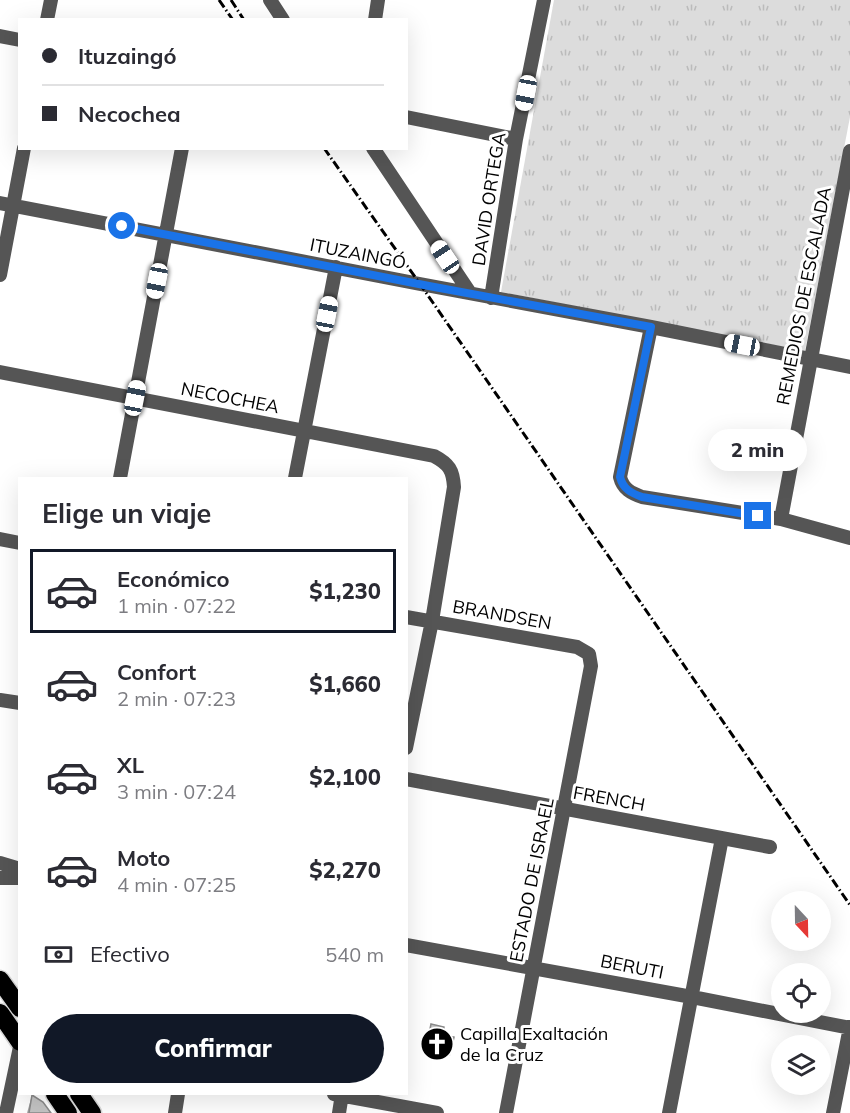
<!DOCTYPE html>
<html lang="es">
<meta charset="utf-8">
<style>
body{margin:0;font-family:Mulish,sans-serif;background:#f7f7f7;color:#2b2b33;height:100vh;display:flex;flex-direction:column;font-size:22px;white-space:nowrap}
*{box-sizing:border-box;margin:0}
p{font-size:20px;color:#7c7c81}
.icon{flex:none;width:33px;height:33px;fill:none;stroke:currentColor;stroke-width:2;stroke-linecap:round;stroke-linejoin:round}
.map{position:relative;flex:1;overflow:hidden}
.side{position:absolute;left:18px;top:477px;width:390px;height:618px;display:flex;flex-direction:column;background:#fff;border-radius:0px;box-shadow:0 6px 24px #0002}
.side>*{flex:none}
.top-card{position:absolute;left:18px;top:18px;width:390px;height:132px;border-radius:0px;box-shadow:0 6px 24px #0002;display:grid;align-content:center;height:132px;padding:0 24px;background:#fff}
.needle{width:39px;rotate:158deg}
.buttons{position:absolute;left:771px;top:891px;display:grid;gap:12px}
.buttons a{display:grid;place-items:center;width:60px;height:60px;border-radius:50%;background:#fff;box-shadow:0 6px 24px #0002;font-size:30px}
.end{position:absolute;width:27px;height:27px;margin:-14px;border:8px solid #1a73e8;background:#fff;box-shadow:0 0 0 3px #fff}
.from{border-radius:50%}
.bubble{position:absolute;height:42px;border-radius:21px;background:#fff;box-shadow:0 6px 24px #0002;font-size:20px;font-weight:800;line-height:42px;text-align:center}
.car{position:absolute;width:18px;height:36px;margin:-18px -9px;border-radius:8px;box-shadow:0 0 4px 2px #0007;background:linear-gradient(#fff 24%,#345 0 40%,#fff 0 76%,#345 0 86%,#fff 0)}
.top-card b{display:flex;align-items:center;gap:21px;height:57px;font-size:22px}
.top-card b+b{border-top:2px solid #e1e1e2}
.top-card i{width:15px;height:15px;background:#2b2b33}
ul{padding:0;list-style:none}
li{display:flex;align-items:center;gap:18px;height:84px;margin:0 12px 9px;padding:0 12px;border:3px solid transparent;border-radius:0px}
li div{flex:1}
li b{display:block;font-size:22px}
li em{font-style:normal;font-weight:800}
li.selected{border-color:#111827}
li>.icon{width:54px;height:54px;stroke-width:1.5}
h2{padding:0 24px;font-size:27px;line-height:72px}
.pay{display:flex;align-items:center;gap:15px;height:66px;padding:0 24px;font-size:22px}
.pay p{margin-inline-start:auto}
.cta{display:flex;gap:12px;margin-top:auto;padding:12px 24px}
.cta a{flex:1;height:69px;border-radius:36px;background:#111827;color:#fff;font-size:24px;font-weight:800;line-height:69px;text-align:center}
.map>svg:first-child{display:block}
.grass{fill:url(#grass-tufts)}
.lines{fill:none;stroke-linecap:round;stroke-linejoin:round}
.highway-casing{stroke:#dbdbdb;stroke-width:21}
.minor{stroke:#555;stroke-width:14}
.highway{stroke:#000;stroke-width:18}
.rail{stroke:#000;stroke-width:3;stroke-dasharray:9 3 1.5 3;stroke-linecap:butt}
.wall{fill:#a9a9a9}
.building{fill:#c4c4c4;stroke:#898989;stroke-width:1.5}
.route{stroke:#1a73e8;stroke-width:8}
.labels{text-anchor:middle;stroke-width:6;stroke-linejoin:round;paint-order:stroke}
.street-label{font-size:18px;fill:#000;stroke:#fff}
.poi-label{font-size:18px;fill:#000;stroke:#fff;text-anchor:start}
</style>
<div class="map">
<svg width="850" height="1113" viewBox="0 0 850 1113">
<defs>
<pattern id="grass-tufts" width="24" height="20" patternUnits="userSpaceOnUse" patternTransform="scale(1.5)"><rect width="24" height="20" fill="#dcdcdc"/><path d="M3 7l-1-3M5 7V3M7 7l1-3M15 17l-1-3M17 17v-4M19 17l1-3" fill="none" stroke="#bbb"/></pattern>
</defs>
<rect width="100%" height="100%" fill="#fff"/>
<path class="grass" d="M554 0H850V117L805 351 501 292Z"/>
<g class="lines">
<g class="highway-casing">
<path id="highway" d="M0 980 20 1008
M0 1013 20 1042
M55 1094 68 1113
M79 1094 92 1113"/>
</g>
<path class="minor" d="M270 0 283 20
M47 20 51 0
M375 20 378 0
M0 36 20 40
M406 117 516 139
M373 148 470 293
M0 203 420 284 651 327 850 367
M0 275 24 148
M491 298 516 139 544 0
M651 327 620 477C623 489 631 493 642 497L781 519 850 538
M0 372 434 456C449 464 453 470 454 487L432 621 406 748
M120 478 182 148
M295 478 336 267
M781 519 850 151
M0 539 20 543
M406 617 577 647 589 654 591 666 506 1113
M0 700 20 703
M406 779 770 847
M0 863 20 869
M0 878H20
M406 945 692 997 850 1028
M334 1094 437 1113
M6 1113 20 1047
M175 1113 178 1094
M339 1113 342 1094
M669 1113 722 838
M833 1113 850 1027"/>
<use href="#highway" class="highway"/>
<path class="rail" d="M219 0 233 20
M231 0 244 20
M324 148 420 284 850 905"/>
</g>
<path class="wall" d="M431 1024 443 1035 451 1051 450 1056 446 1055 445 1058 441 1057V1052L425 1049Z
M32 1095 51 1113H27Z"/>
<path class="building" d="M431 1024 444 1027 443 1035 454 1037 451 1051H448L447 1053 442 1052 443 1047 427 1044Z
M32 1095 43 1102 51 1113H29Z"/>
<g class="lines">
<path class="route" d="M122 226 429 286 651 327 620 477C623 489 631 493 642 497L758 516"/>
</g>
<defs>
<g id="church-disc" transform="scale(1.725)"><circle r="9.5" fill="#000" stroke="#fff"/><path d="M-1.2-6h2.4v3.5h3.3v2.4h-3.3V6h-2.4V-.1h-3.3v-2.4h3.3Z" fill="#fff"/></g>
</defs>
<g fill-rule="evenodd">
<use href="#church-disc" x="437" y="1044"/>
</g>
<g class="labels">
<g class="street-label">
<text transform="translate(489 199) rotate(-81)" y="6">DAVID ORTEGA</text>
<text transform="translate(358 254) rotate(11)" y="6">ITUZAINGÓ</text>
<text transform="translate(804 296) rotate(-79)" y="6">REMEDIOS DE ESCALADA</text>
<text transform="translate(230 398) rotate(11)" y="6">NECOCHEA</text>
<text transform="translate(502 615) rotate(10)" y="6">BRANDSEN</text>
<text transform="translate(609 799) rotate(10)" y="6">FRENCH</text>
<text transform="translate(532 880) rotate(-79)" y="6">ESTADO DE ISRAEL</text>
<text transform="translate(632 967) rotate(11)" y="6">BERUTI</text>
</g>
<g class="poi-label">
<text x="460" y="1040">Capilla Exaltación<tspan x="460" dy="21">de la Cruz</tspan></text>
</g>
</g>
</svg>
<div class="buttons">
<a><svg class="needle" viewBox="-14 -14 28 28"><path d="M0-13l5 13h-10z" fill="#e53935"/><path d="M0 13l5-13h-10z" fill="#7c7c81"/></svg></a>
<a><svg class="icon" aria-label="locate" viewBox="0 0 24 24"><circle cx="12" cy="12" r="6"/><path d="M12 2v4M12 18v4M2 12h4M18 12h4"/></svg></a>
<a><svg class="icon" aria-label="layers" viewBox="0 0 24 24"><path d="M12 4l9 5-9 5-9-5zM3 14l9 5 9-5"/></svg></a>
</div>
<i class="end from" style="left:122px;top:226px"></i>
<i class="end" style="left:758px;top:516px"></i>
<div class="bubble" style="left:708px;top:429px;width:99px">2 min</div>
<i class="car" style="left:526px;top:93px;rotate:191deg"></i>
<i class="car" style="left:445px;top:257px;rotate:326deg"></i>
<i class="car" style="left:157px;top:281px;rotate:191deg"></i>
<i class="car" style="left:327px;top:314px;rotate:11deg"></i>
<i class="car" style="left:742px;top:345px;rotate:281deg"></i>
<i class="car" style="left:135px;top:398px;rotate:11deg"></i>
<div class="top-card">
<b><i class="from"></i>Ituzaingó</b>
<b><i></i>Necochea</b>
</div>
<section class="side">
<h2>Elige un viaje</h2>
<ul>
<li class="selected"><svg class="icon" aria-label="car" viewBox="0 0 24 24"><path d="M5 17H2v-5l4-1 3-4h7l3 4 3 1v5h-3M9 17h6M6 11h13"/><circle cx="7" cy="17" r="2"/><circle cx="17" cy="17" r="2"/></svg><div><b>Económico</b><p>1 min · 07:22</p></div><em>$1,230</em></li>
<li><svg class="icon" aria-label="car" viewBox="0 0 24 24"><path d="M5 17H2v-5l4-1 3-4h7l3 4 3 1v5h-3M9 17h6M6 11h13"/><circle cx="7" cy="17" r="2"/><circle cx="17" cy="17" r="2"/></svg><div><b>Confort</b><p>2 min · 07:23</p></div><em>$1,660</em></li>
<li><svg class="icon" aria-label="car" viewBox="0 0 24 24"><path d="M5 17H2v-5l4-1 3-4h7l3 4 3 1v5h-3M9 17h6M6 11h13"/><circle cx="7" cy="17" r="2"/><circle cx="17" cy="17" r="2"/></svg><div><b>XL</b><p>3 min · 07:24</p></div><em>$2,100</em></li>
<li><svg class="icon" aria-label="car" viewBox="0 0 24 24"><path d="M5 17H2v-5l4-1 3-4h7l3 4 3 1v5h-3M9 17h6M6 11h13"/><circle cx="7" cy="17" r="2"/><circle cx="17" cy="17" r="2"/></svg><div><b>Moto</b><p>4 min · 07:25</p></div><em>$2,270</em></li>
</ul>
<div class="pay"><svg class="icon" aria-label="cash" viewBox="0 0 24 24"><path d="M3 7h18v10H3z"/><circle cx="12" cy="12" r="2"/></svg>Efectivo<p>540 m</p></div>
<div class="cta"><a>Confirmar</a></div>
</section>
</div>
